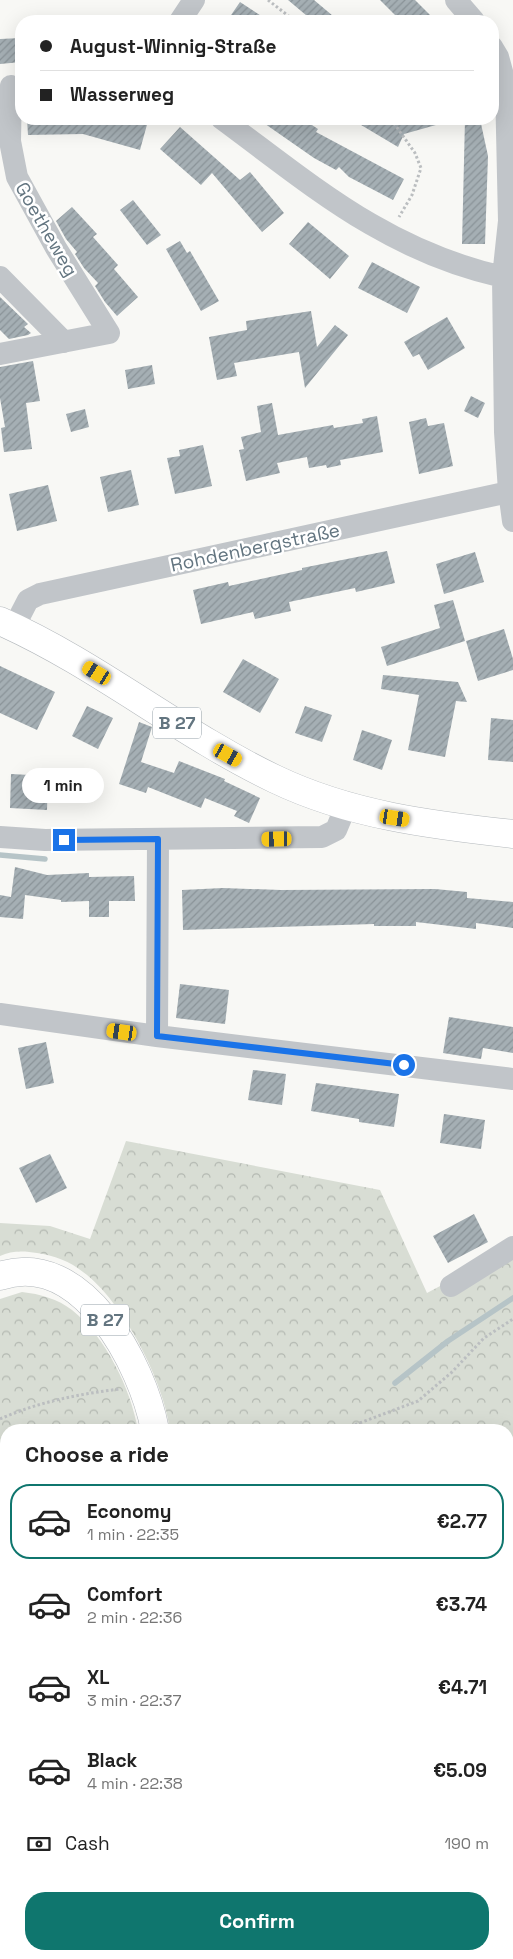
<!DOCTYPE html>
<meta charset="utf-8">
<style>
body{margin:0;font-family:"Space Grotesk",sans-serif;background:#f6f6f6;color:#222;height:100vh;display:flex;flex-direction:column;font-size:19px;white-space:nowrap}
*{box-sizing:border-box;margin:0}
p{font-size:16px;color:#767676}
.icon{flex:none;width:28px;height:28px;fill:none;stroke:currentColor;stroke-width:2;stroke-linecap:round;stroke-linejoin:round}
.map{position:relative;flex:1;overflow:hidden}
.details{position:absolute;left:0px;top:1424px;width:514px;height:536px;display:flex;flex-direction:column;background:#fff;border-radius:20px 20px 0 0;box-shadow:0 5px 20px #0002}
.details>*{flex:none}
.hud{position:absolute;left:15px;top:15px;width:484px;height:110px;border-radius:20px;box-shadow:0 5px 20px #0002;display:grid;align-content:center;height:110px;padding:0 25px;background:#fff}
.end{position:absolute;width:22px;height:22px;margin:-11px;border:6px solid #1a73e8;background:#fff;box-shadow:0 0 0 2px #fff}
.from{border-radius:50%}
.bubble{position:absolute;height:35px;border-radius:18px;background:#fff;box-shadow:0 5px 20px #0002;font-size:16px;font-weight:700;line-height:35px;text-align:center}
.car{position:absolute;width:15px;height:30px;margin:-15px -8px;border-radius:6px;box-shadow:0 0 4px 1px #0007;background:linear-gradient(#f5c518 24%,#345 0 40%,#f5c518 0 76%,#345 0 86%,#f5c518 0)}
.hud b{display:flex;align-items:center;gap:18px;height:48px;font-size:19px}
.hud b+b{border-top:1px solid #e0e0e0}
.hud i{width:12px;height:12px;background:#222}
ul{padding:0;list-style:none}
li{display:flex;align-items:center;gap:15px;height:75px;margin:0 10px 8px;padding:0 15px;border:2px solid transparent;border-radius:20px}
li div{flex:1}
li b{display:block;font-size:19px}
li em{font-style:normal;font-weight:700}
li.selected{border-color:#0f766e}
li>.icon{width:45px;height:45px;stroke-width:1.5}
h2{padding:0 25px;font-size:22px;line-height:60px}
.pay{display:flex;align-items:center;gap:12px;height:55px;padding:0 25px;font-size:19px}
.pay p{margin-inline-start:auto}
.button{display:flex;gap:10px;margin-top:auto;padding:10px 25px}
.button a{flex:1;height:58px;border-radius:20px;background:#0f766e;color:#fff;font-size:20px;font-weight:700;line-height:58px;text-align:center}
.map>svg:first-child{display:block}
.forest{fill:url(#forest-crowns)}
.lines{fill:none;stroke-linecap:round;stroke-linejoin:round}
.stream{stroke:#b6c4c7;stroke-width:5.5}
.building{fill:url(#building-hatch)}
.primary-casing{stroke:#b4b9bd;stroke-width:29}
.path{stroke:#bbbec0;stroke-width:3;stroke-dasharray:2.5 2.5;stroke-linecap:butt}
.minor{stroke:#c1c5c9;stroke-width:22}
.primary{stroke:#fff;stroke-width:28}
.route{stroke:#1a73e8;stroke-width:6}
.labels{text-anchor:middle;stroke-width:5;stroke-linejoin:round;paint-order:stroke}
.shield{fill:#fff;stroke:#929ea6;stroke-width:1}
.shield-label{font-size:18px;font-weight:bold;fill:#637580}
.street-label{font-size:19px;fill:#637580;stroke:#fff}
</style>
<div class="map">
<svg width="513" height="1959" viewBox="0 0 513 1959">
<defs>
<pattern id="forest-crowns" width="20" height="18" patternUnits="userSpaceOnUse" patternTransform="scale(1.25)"><rect width="20" height="18" fill="#d8ddd4"/><path d="M2 6a3 3 0 1 1 6 0M12 15a3 3 0 1 1 6 0" fill="none" stroke="#b3b8b1"/></pattern>
<pattern id="building-hatch" width="6" height="6" patternUnits="userSpaceOnUse" patternTransform="scale(1.25)"><rect width="6" height="6" fill="#a5afb4"/><path d="M-1 1l2-2M0 6l6-6M5 7l2-2" fill="none" stroke="#8a9398"/></pattern>
</defs>
<rect width="100%" height="100%" fill="#f8f8f5"/>
<path class="forest" d="M126 1141 380 1190 427 1293 513 1247V1827H508V1430H170C164 1382 123 1301 83 1272 71 1262 53 1255 37 1253 25 1251 12 1250 0 1256V1223L50 1226 90 1239Z
M22 1292C40 1294 58 1299 72 1310 105 1336 131 1389 138 1430H6V1954H508V1855H513V1959H0V1299Z"/>
<g class="lines">
<path class="stream" d="M0 855 45 859
M395 1383 448 1341 513 1298"/>
</g>
<path class="building" d="M288 0H314L339 21H313Z
M380 0H415L436 21H401Z
M240 2 269 21H227Z
M21 38V62L0 64V39Z
M27 119H139L148 121 140 150 83 134 28 135Z
M258 119H303L318 129 316 132 404 179 393 200 349 177 339 167 336 170 314 158Z
M351 119H442L443 123 404 134 398 147Z
M465 119H480L488 156 485 244H462Z
M180 127 240 180 250 172 284 213 262 232 212 173 201 185 160 149Z
M133 200 161 235 147 245 120 210Z
M72 207 97 234 93 237 118 265 114 269 138 297 117 316 105 302 95 286 98 283 84 268 75 254 77 252 66 239 56 221Z
M308 222 349 256 330 279 289 244Z
M180 241 187 253 190 251 219 301 201 311 166 249Z
M372 262 420 287 407 313 358 288Z
M0 297 28 324 24 327 31 333 28 335 9 339 0 330Z
M311 311 317 347 335 325 348 335 305 388 299 352 234 363 237 376 217 380 209 337 247 330 246 321Z
M447 317 465 348 428 370 419 354 413 357 404 342Z
M33 361 40 401 26 403 32 449 4 452 1 428 5 427 0 398V367Z
M152 365 155 384 128 389 125 370Z
M471 396 485 403 478 418 464 411Z
M272 403 278 435 333 425 334 428 363 423 362 419 377 416 383 452 340 460 341 465 327 468 326 465 309 468 307 457 277 463 280 473 246 481 239 450 244 449 241 437 261 432 257 406Z
M85 409 89 427 71 432 66 414Z
M426 418 428 426 444 423 453 466 419 474 409 422Z
M203 445 212 486 175 494 167 458 180 456 179 450Z
M131 470 139 505 108 512 100 477Z
M48 485 57 521 17 531 9 494Z
M387 551 395 583 356 592 355 588 289 602 291 611 255 619 253 612 201 624 193 590 228 582 229 586 302 570V568Z
M475 552 484 582 444 594 436 564Z
M453 600 465 641 387 666 381 647 440 628 434 605Z
M504 629 513 659V670L478 681 466 641Z
M243 659 279 679 260 713 223 692Z
M0 666 55 692 37 730 0 713Z
M383 675 458 682 467 702 456 701 445 757 408 750 419 695 381 689Z
M87 706 113 718 98 749 72 736Z
M305 706 332 715 322 742 295 733Z
M491 718 513 720V762L488 760Z
M139 722 152 727 141 762 174 773 179 761 225 779 224 781 260 798 249 823 234 816 237 811 205 798 201 808 148 787 146 793 119 784Z
M362 730 392 740 382 770 353 760Z
M11 774 48 776 47 810 10 808Z
M15 867 47 875 89 873V877L134 876 135 901H109V917H89V901L61 902V900L25 895 23 919 0 917V895L11 897Z
M223 888 281 890 435 889 467 892V898L513 902V928L476 923V929L416 922V926H374V924L183 930 182 890Z
M180 984 229 990 225 1024 176 1018Z
M449 1017 513 1027V1053L483 1048 481 1059 443 1053Z
M46 1042 54 1083 26 1089 18 1048Z
M253 1070 286 1074 282 1105 248 1100Z
M316 1083 399 1094 394 1127 359 1122V1119L311 1111Z
M444 1114 485 1120 481 1149 440 1143Z
M50 1154 67 1188 36 1203 19 1168Z
M474 1214 488 1242 448 1263 433 1236Z"/>
<g class="lines">
<g class="primary-casing">
<path id="primary" d="M0 621C97 664 179 733 275 779 350 815 431 825 513 834
M0 1276C82 1248 143 1365 155 1430
M508 1842 513 1841"/>
</g>
<path class="path" d="M268 0 295 21
M391 119 415 153 421 168 412 195 399 217
M0 1419C38 1402 79 1394 120 1389
M341 1430 418 1401 452 1372 484 1338 513 1319
M0 1528 6 1525
M508 1614H513"/>
<path class="minor" d="M456 0 474 21
M180 21 194 0
M492 47 498 57 506 86 509 221 503 277 505 432 509 491 513 521
M222 119C314 187 387 251 503 277
M0 277 64 342
M0 354 109 333 56 248 17 177 10 141 11 86
M14 627 28 600 40 594 513 491
M0 837 45 840 322 837 336 830 346 806
M0 1014 157 1036 513 1079
M157 1036 158 839
M451 1286 513 1247"/>
<use href="#primary" class="primary"/>
</g>
<g class="lines">
<path class="route" d="M64 840 158 839 157 1036 404 1065"/>
</g>
<g class="labels">
<g class="shield">
<rect x="153" y="707.5" width="48" height="31" rx="4"/>
<rect x="81" y="1304.5" width="48" height="31" rx="4"/>
</g>
<g class="shield-label">
<text x="177" y="729">B 27</text>
<text x="105" y="1326">B 27</text>
</g>
<g class="street-label">
<text transform="translate(47 229) rotate(60)" y="7">Goetheweg</text>
<text transform="translate(255 547) rotate(-12)" y="7">Rohdenbergstraße</text>
</g>
</g>
</svg>
<i class="end from" style="left:404px;top:1065px"></i>
<i class="end" style="left:64px;top:840px"></i>
<div class="bubble" style="left:22px;top:768px;width:82px">1 min</div>
<i class="car" style="left:97px;top:673px;rotate:301deg"></i>
<i class="car" style="left:228px;top:755px;rotate:119deg"></i>
<i class="car" style="left:395px;top:818px;rotate:99deg"></i>
<i class="car" style="left:277px;top:839px;rotate:269deg"></i>
<i class="car" style="left:122px;top:1032px;rotate:278deg"></i>
<div class="hud">
<b><i class="from"></i>August-Winnig-Straße</b>
<b><i></i>Wasserweg</b>
</div>
<section class="details">
<h2>Choose a ride</h2>
<ul>
<li class="selected"><svg class="icon" aria-label="car" viewBox="0 0 24 24"><path d="M5 17H2v-5l4-1 3-4h7l3 4 3 1v5h-3M9 17h6M6 11h13"/><circle cx="7" cy="17" r="2"/><circle cx="17" cy="17" r="2"/></svg><div><b>Economy</b><p>1 min · 22:35</p></div><em>€2.77</em></li>
<li><svg class="icon" aria-label="car" viewBox="0 0 24 24"><path d="M5 17H2v-5l4-1 3-4h7l3 4 3 1v5h-3M9 17h6M6 11h13"/><circle cx="7" cy="17" r="2"/><circle cx="17" cy="17" r="2"/></svg><div><b>Comfort</b><p>2 min · 22:36</p></div><em>€3.74</em></li>
<li><svg class="icon" aria-label="car" viewBox="0 0 24 24"><path d="M5 17H2v-5l4-1 3-4h7l3 4 3 1v5h-3M9 17h6M6 11h13"/><circle cx="7" cy="17" r="2"/><circle cx="17" cy="17" r="2"/></svg><div><b>XL</b><p>3 min · 22:37</p></div><em>€4.71</em></li>
<li><svg class="icon" aria-label="car" viewBox="0 0 24 24"><path d="M5 17H2v-5l4-1 3-4h7l3 4 3 1v5h-3M9 17h6M6 11h13"/><circle cx="7" cy="17" r="2"/><circle cx="17" cy="17" r="2"/></svg><div><b>Black</b><p>4 min · 22:38</p></div><em>€5.09</em></li>
</ul>
<div class="pay"><svg class="icon" aria-label="cash" viewBox="0 0 24 24"><path d="M3 7h18v10H3z"/><circle cx="12" cy="12" r="2"/></svg>Cash<p>190 m</p></div>
<div class="button"><a>Confirm</a></div>
</section>
</div>
